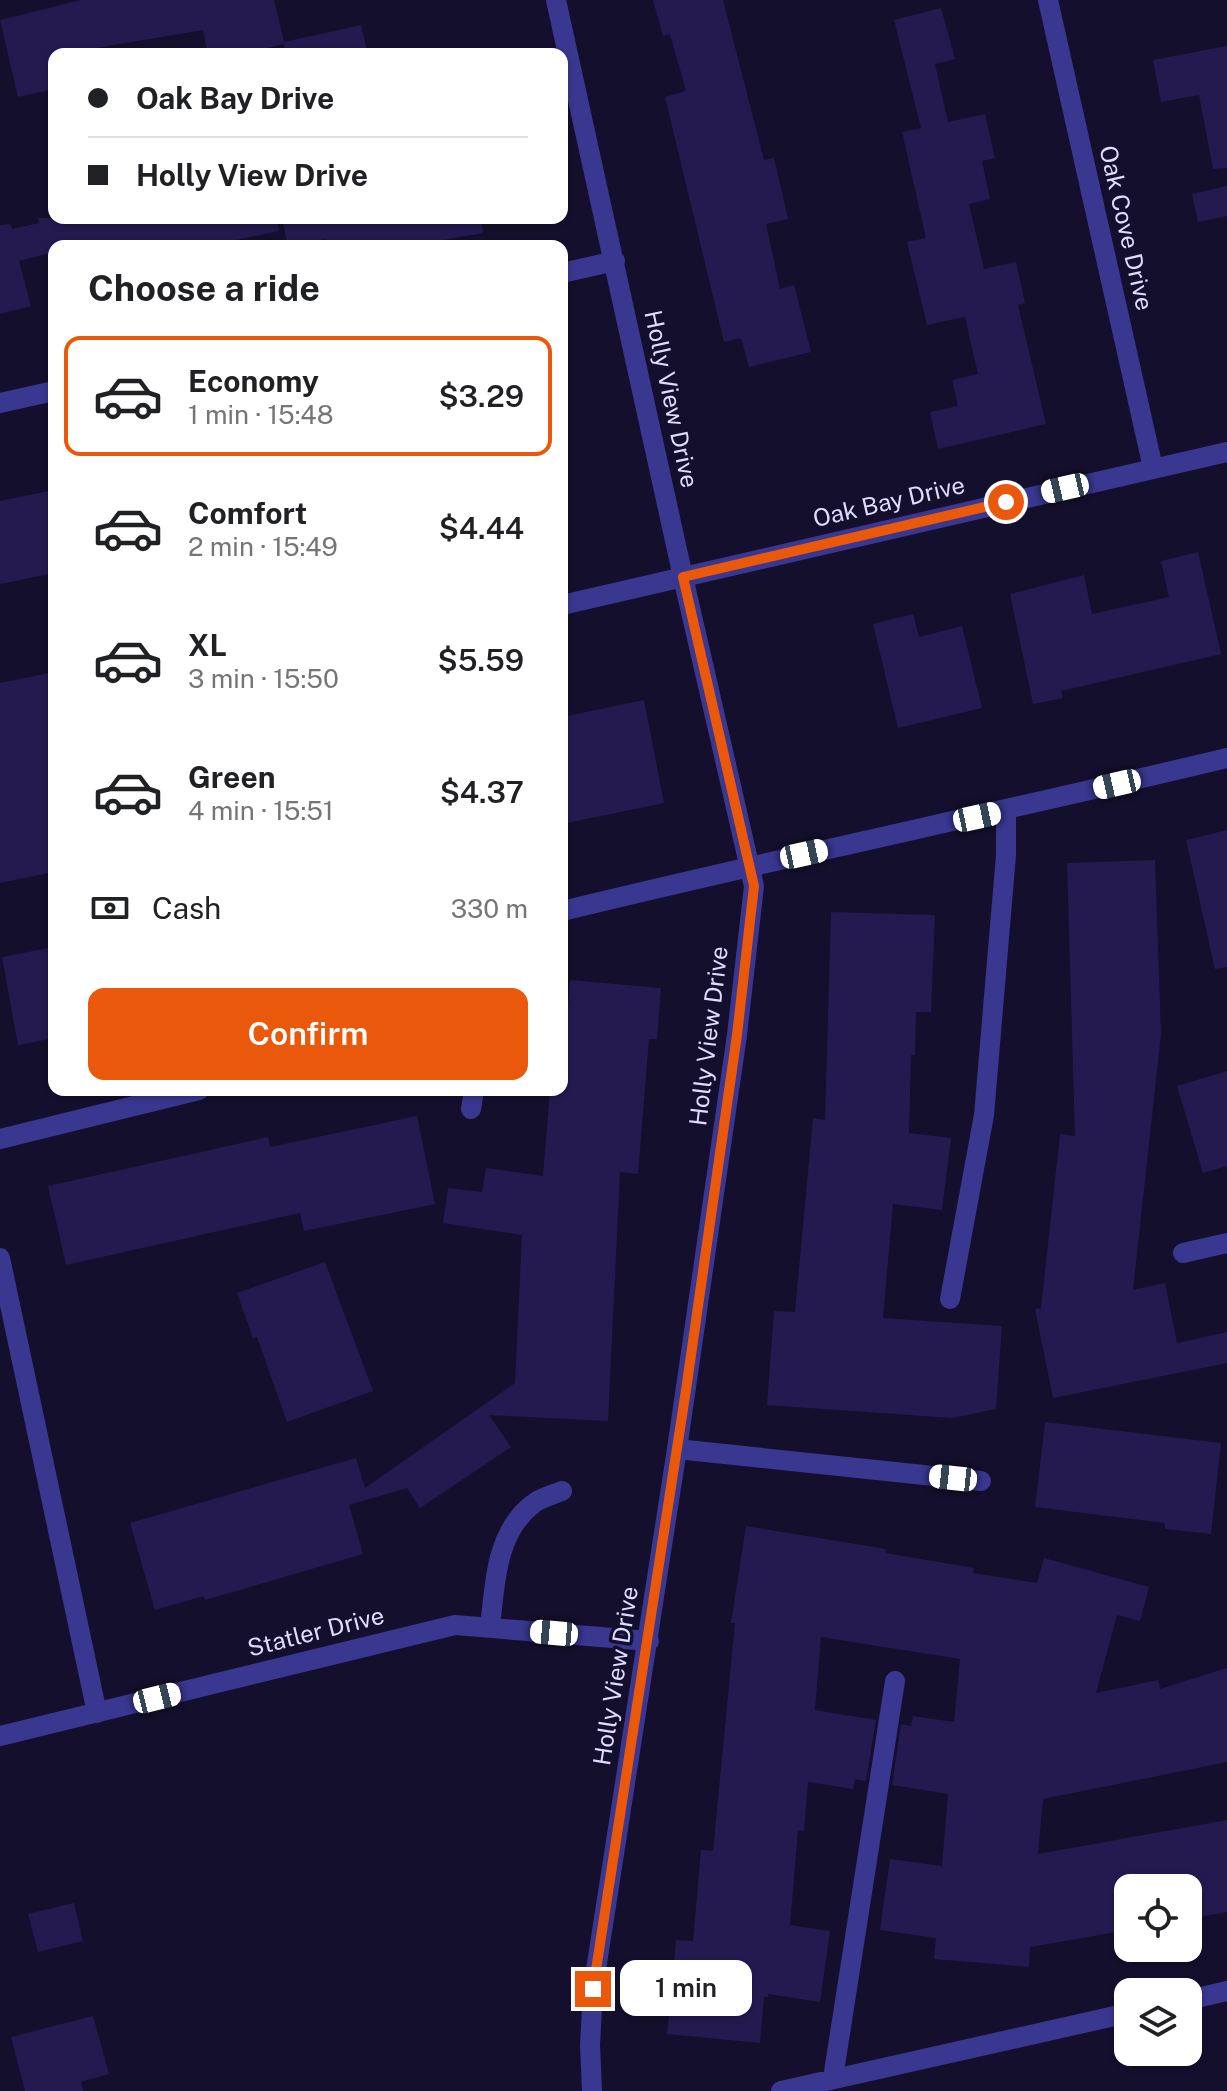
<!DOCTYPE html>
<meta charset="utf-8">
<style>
body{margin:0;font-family:"Public Sans",sans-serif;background:#f6f6f6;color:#202124;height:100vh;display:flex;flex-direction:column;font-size:30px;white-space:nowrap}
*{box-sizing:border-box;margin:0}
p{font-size:26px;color:#757577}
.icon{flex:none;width:44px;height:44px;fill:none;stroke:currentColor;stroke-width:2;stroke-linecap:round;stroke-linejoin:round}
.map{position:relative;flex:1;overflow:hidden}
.side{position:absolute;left:48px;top:240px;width:520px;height:856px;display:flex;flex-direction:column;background:#fff;border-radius:16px;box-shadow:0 2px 6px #0004}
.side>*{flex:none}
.banner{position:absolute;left:48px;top:48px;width:520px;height:176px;border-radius:16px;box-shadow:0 2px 6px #0004;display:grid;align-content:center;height:176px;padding:0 40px;background:#fff}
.controls{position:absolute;left:1114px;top:1874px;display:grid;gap:16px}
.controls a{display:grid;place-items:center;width:88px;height:88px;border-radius:16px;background:#fff;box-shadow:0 2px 6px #0004;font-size:40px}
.end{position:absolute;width:36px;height:36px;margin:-18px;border:10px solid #ea580c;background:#fff;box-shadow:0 0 0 4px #fff}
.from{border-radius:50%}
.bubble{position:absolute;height:56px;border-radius:16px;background:#fff;box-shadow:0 2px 6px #0004;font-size:26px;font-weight:600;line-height:56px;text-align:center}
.car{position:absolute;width:24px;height:48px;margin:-24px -12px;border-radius:10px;box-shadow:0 0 6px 2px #0007;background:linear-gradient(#fff 24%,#345 0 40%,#fff 0 76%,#345 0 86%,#fff 0)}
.banner b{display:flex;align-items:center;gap:28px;height:76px;font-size:30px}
.banner b+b{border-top:2px solid #e0e0e0}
.banner i{width:20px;height:20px;background:#202124}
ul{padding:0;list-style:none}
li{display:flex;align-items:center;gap:24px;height:120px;margin:0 16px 12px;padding:0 24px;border:4px solid transparent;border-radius:16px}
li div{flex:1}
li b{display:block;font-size:30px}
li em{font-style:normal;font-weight:600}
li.current{border-color:#ea580c}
li>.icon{width:72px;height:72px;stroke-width:1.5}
h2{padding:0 40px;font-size:36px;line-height:96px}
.pay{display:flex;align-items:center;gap:20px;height:88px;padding:0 40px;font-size:30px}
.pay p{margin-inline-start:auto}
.button{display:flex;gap:16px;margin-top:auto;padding:16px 40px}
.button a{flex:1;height:92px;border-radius:16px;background:#ea580c;color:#fff;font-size:32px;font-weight:600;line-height:92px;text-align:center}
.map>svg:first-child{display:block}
.building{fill:#241a50}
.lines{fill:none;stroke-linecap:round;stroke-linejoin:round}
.service{stroke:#393790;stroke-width:20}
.minor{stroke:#393790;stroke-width:20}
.route{stroke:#ea580c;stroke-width:10}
.labels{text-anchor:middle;stroke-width:7;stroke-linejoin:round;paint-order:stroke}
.street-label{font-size:24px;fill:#dfdcff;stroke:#140f2d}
</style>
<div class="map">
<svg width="1227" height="2091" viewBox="0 0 1227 2091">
<rect width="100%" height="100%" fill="#140f2d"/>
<path class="building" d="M81 0H274L284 42 361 25 368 54H285L284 44 242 54H208L203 30 78 51 79 54H54V89L18 97 0 20Z
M653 0H723L764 160 774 158 788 219 766 224 780 289 794 285 811 352 749 367 741 338 724 342 665 97 686 91 670 34 663 36Z
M941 8 955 59 935 64 948 122 985 114 995 158 982 161 990 199 969 204 984 269 1016 262 1025 303 1018 305 1046 424 938 449 930 412 958 406 952 380 978 374 965 317 927 325 907 242 926 238 902 132 921 128 894 20Z
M1227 46V168L1213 169 1199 95 1161 102 1153 60Z
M1227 186V216L1198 222 1192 194Z
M38 218H277L279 231 207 246H54V252L19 261 31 306 0 314V225L10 224 12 229 39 223Z
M282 218H365L366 224 400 218H481L483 233 409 246H327L326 239 288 246Z
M54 490V573L0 584V501Z
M1198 552 1221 654 1061 691 1063 698 1033 704 1010 594 1084 575 1092 614 1169 597 1161 561Z
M913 614 919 637 962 626 982 708 898 728 873 624Z
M54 672V872L0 883V683Z
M644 700 664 803 562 824V717Z
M1227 830V967L1215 969 1186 840Z
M1155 860 1161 1034 1133 1290 1165 1283 1177 1343 1227 1332V1363L1053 1398 1035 1309 1041 1308 1060 1134 1075 1136 1067 863Z
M831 912 935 915 931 1012H916L915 1055H911L909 1133 951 1138 942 1210 893 1204 883 1318 1002 1326 996 1409 952 1418 767 1405 774 1311 795 1312 813 1118 825 1120Z
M54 947V1038L18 1045 2 957Z
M570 980 661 988 657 1039H649L638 1174 620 1172 608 1421 489 1415 511 1447 420 1508 407 1488 349 1505 363 1554 205 1600 204 1596 155 1610 130 1523 356 1458 365 1488 515 1383 522 1235 443 1223 448 1188 482 1192 486 1168 543 1176 550 1090H562V1030L566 1031Z
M1227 1071V1166L1203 1173 1177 1086Z
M417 1116 435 1204 304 1231 300 1213 66 1265 48 1186 268 1137 270 1147Z
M325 1262 373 1391 287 1422 257 1337 253 1338 237 1293Z
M1045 1422 1221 1443 1211 1534 1165 1529V1523L1035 1507Z
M746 1526 886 1549 885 1553 974 1568 973 1573 1037 1583 1044 1558 1149 1587 1140 1621 1117 1615 1096 1693 1158 1680 1160 1689 1227 1668V1762L1043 1799 1038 1854 1227 1820V1912L1188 1919V1888H1128V1930L1030 1947 1029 1967 934 1959 936 1938 880 1930 890 1859 942 1866 948 1794 892 1785 901 1724 911 1726 913 1716 954 1722 960 1659 821 1637 815 1710 876 1720 866 1781 855 1779 853 1789 808 1782 804 1831 798 1830 790 1925 830 1931 820 2002 768 1994V1997H764L760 2043 667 2034 676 1940 693 1941 701 1850 713 1851 735 1623H731Z
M74 1903 83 1941 38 1952 28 1914Z
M93 2016 109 2074 81 2082 83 2091H25L11 2037Z"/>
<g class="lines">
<path class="service" d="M562 911C783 857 1006 811 1227 758
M471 1109 474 1090
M0 1139 199 1090
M1183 1253 1227 1243
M0 1258 97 1713
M950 1299 984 1115 1006 855V811
M677 1449 981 1481
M490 1627C495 1585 495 1533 533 1504 540 1498 552 1495 562 1491
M1188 2000 1227 1991
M833 2078 895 1681
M781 2091 1128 2013"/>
<path class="minor" d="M556 0 683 577 754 886 737 1035 677 1449 593 1989 590 2045 592 2091
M1048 0 1153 468
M562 273 615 261
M0 403 54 391
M562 605 1227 452
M0 1736 455 1625 649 1641"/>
</g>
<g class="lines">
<path class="route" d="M593 1989 686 1390 737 1035 754 886 683 577 1006 502"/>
</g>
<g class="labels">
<g class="street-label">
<text transform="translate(1126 228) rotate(77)" y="8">Oak Cove Drive</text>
<text transform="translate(671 399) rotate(78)" y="8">Holly View Drive</text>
<text transform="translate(889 502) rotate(-13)" y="8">Oak Bay Drive</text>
<text transform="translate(709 1036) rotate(-83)" y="8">Holly View Drive</text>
<text transform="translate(316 1632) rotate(-14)" y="8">Statler Drive</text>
<text transform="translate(616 1676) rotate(-81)" y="8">Holly View Drive</text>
</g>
</g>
</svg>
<div class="controls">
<a><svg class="icon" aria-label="locate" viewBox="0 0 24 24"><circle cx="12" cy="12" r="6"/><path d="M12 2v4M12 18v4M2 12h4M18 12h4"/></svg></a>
<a><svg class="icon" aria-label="layers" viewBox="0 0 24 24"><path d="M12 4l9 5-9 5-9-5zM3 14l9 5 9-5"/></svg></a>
</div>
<i class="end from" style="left:1006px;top:502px"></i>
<i class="end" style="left:593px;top:1989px"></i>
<div class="bubble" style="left:620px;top:1960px;width:132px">1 min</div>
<i class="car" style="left:1065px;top:488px;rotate:257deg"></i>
<i class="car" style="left:1117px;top:784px;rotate:257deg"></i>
<i class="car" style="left:977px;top:817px;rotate:78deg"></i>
<i class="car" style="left:804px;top:854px;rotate:78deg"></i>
<i class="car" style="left:953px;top:1478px;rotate:276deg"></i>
<i class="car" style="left:554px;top:1633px;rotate:275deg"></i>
<i class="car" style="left:157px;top:1698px;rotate:76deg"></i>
<div class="banner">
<b><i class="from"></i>Oak Bay Drive</b>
<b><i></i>Holly View Drive</b>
</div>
<section class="side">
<h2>Choose a ride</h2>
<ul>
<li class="current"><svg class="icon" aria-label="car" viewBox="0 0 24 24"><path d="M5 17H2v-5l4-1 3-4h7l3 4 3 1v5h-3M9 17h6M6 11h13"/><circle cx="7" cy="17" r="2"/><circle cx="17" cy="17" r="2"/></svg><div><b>Economy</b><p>1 min · 15:48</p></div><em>$3.29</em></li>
<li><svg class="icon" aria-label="car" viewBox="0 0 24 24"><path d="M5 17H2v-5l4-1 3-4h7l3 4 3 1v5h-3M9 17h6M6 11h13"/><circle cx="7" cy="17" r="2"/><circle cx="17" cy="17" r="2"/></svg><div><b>Comfort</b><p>2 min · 15:49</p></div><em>$4.44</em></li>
<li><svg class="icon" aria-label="car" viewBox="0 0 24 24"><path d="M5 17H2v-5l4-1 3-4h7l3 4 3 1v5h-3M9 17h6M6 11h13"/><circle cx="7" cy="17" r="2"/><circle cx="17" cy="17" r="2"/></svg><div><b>XL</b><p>3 min · 15:50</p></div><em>$5.59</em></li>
<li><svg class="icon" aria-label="car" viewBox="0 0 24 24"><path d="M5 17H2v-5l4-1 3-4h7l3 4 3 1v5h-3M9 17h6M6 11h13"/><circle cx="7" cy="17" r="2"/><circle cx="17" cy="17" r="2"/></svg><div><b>Green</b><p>4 min · 15:51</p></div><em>$4.37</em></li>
</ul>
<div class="pay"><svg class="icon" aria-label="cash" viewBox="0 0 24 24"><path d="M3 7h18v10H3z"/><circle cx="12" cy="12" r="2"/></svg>Cash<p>330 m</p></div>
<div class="button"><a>Confirm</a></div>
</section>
</div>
